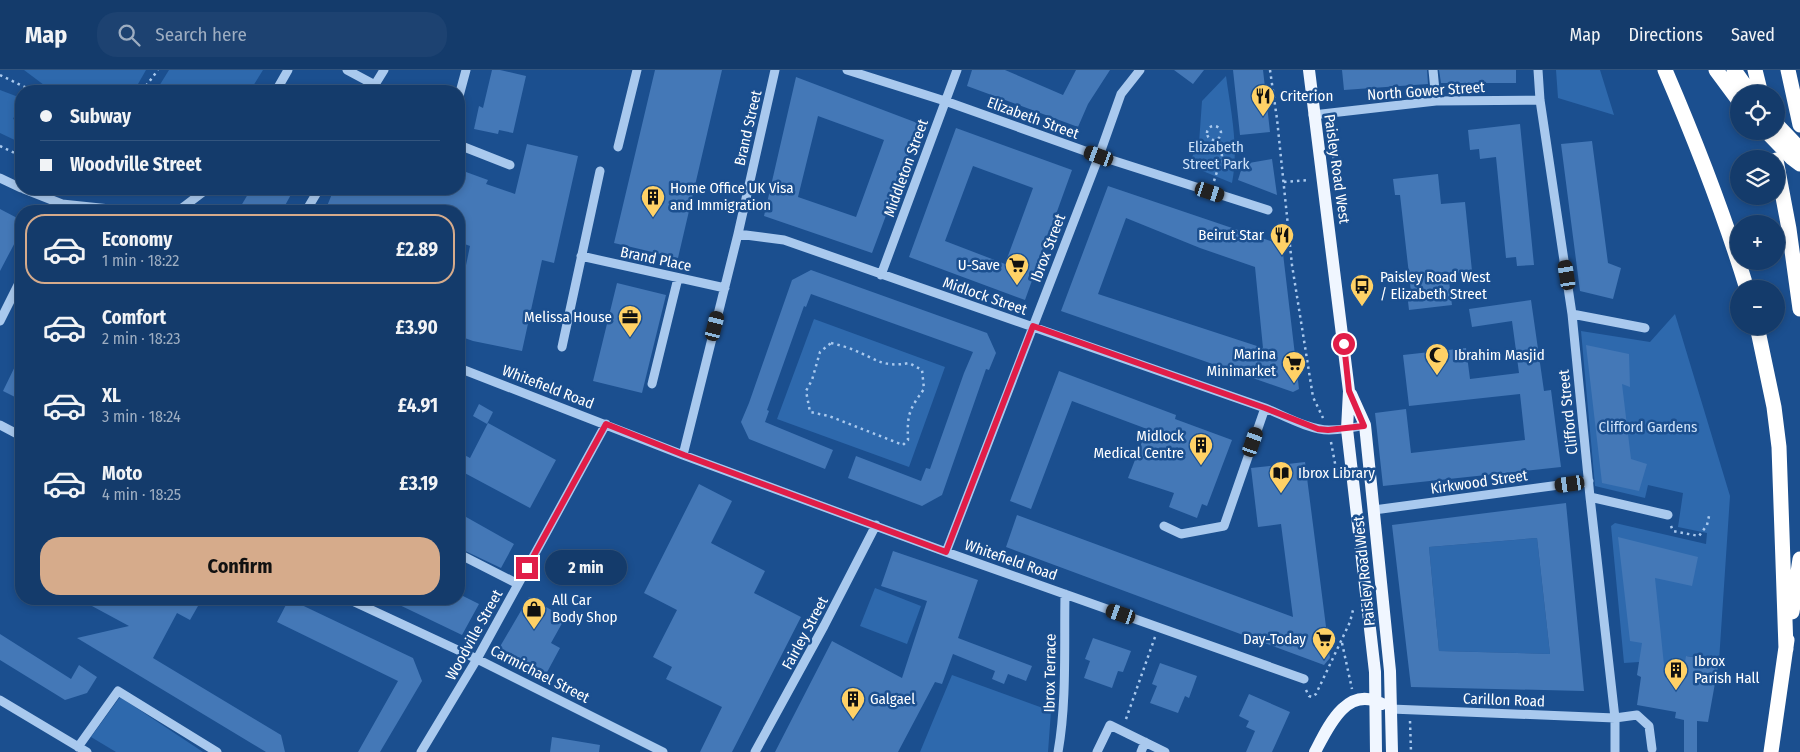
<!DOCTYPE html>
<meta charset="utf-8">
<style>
body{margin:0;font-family:"Fira Sans Condensed",sans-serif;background:#1d4271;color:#f1f3f6;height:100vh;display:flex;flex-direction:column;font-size:19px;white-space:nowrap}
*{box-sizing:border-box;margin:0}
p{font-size:16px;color:#9dadc1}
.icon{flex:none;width:28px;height:28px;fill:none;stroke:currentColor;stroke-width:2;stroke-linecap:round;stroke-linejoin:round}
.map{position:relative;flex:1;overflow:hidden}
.sheet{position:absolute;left:15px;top:135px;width:450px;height:400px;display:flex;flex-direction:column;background:#143b6b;border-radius:20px;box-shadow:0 2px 8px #0003,0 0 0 1px #33557e}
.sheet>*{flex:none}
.hud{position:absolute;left:15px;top:15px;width:450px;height:110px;border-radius:20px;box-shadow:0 2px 8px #0003,0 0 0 1px #33557e;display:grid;align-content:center;height:110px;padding:0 25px;background:#143b6b}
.fabs{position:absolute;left:1730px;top:15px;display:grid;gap:10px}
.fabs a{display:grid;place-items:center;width:55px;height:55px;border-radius:50%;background:#143b6b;box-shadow:0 2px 8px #0003,0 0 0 1px #33557e;font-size:25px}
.end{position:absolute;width:22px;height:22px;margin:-11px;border:6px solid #e11d48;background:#fff;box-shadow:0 0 0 2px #fff}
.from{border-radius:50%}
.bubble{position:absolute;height:35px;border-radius:18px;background:#143b6b;box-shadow:0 2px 8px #0003,0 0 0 1px #33557e;font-size:16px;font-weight:700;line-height:35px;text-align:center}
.car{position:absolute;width:15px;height:30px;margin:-15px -8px;border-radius:6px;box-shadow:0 0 4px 1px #0007;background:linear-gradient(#222 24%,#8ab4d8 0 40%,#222 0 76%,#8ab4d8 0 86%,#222 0)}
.hud b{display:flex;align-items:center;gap:18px;height:48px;font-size:19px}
.hud b+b{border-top:1px solid #33557e}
.hud i{width:12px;height:12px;background:#f1f3f6}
ul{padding:9px 0 0;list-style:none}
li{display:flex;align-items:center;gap:15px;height:70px;margin:0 10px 8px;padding:0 15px;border:2px solid transparent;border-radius:20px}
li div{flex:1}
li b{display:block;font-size:19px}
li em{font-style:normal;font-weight:700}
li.current{border-color:#d6ab8b}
li>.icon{width:45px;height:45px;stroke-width:1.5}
.action{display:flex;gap:10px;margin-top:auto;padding:10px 25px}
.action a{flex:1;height:58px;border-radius:20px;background:#d6ab8b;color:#111;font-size:20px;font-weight:700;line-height:58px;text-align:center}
header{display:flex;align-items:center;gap:30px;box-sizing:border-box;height:70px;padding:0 25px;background:#143b6b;border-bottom:1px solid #33557e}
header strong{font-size:24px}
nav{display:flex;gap:28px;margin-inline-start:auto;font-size:18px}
.search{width:350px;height:45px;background:#1d4271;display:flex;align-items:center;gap:12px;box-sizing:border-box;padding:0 18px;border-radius:20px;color:#9dadc1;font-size:19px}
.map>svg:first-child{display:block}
.green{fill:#2e69ad}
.building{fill:#4478b7;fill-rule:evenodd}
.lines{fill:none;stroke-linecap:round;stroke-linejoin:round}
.path{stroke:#a9c9ee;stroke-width:2.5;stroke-dasharray:2.5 4;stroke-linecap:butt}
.minor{stroke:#a9c9ee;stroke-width:9}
.major{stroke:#f0f6ff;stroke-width:12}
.highway{stroke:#fff;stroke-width:15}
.highway-bridge{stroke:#fff;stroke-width:15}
.route{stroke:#e11d48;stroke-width:6}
.labels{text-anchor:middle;stroke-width:5;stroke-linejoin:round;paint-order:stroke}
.street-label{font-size:15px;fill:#fff;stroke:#1b4f8f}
.poi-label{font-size:15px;fill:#fff;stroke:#1b4f8f;text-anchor:start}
.park-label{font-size:15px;fill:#cfe3fa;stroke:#1b4f8f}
</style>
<header>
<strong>Map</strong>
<div class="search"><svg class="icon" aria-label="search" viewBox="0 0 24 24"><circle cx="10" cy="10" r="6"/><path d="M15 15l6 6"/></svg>Search here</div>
<nav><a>Map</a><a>Directions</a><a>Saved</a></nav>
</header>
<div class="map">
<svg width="1800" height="682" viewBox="0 0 1800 682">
<rect width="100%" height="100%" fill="#1b4f8f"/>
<path class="green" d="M24 0H146L134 21H52Z
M169 0H263L250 21H156Z
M1556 0H1600L1614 45 1558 28Z
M1226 6C1231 42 1239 77 1232 113L1188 95 1199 73 1202 31Z
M0 20 21 28V32L13 49 21 52V73L0 63Z
M1675 244 1730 426 1719 591 1687 586 1684 598 1639 592 1624 593 1611 456 1615 453 1706 474 1707 463 1678 457 1683 423 1648 415 1645 428 1595 416 1581 261 1650 272Z
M814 249 945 297 909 397 777 349Z
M1537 468 1550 584 1439 581 1429 477Z
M875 518 921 536 907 574 860 556Z
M952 605 1051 641 1048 682H920Z
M120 627 203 682H116L91 667Z"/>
<path class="building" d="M492 0H500L526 6 513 63 499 60 498 64 474 59 479 36 483 38Z
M655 0H722L678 188 614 173Z
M972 0H1005L1063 25 1076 0H1110L1088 34 1078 57 967 16Z
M1174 0H1204L1193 14Z
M1233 0H1263L1270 62 1240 65Z
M1342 0H1427L1428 14 1344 20Z
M1439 0H1516V13H1441Z
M796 7 920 54 872 183 764 146ZM818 46 884 70 856 147 798 127Z
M1520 54 1534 195 1517 196 1516 187 1506 188 1496 87 1480 89 1479 79 1470 80 1468 60Z
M956 58 1072 100 1025 230 909 187ZM973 96 1033 118 1005 194 945 171Z
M1592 71 1608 193 1621 198 1613 229 1580 221 1561 74Z
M527 74 578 86 554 193 542 190 522 281 473 271 459 266V229L470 176 459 172V141H325L334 119H459V102L465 105 466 102 488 110 486 114 515 124Z
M1272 89 1277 125 1238 110 1243 94Z
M1438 104 1441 134 1465 132 1472 201 1448 204 1452 235 1409 240 1407 223 1411 222 1400 125H1395L1393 109Z
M1108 116 1282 175 1299 319 1293 322 1061 241ZM1126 148 1200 178 1255 197 1263 278 1098 224Z
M251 119H294L282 141H238Z
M0 139 21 150V161L0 201Z
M811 200 987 263 996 283 989 300 986 299 942 425 922 436 848 408 856 386 921 411 926 398 930 399 964 303 973 282 811 224 806 237 804 236 767 340 769 341 765 352 833 380 825 399 749 369 741 352 749 333 792 210Z
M617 213 666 225 642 323 593 311Z
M1531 230 1544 321 1551 320 1561 397 1383 416 1375 343 1406 339 1411 383 1525 370 1520 324 1409 336 1403 285 1466 278 1470 309 1519 303 1512 251 1472 257 1469 239Z
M1586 275 1629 284 1630 317 1622 314 1631 389 1647 394 1639 421 1602 413Z
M21 284V330L3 321Z
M1059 301 1176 345 1175 349 1232 370 1207 436 1202 434 1197 448 1169 437 1174 423 1128 408 1147 359 1072 331 1031 439 1010 431Z
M479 334 493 342 487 354 473 346Z
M488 353 556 390 530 438 459 400V382L470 388Z
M1305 392 1330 588 1324 595 1006 477 1017 445 1293 547 1281 454 1258 457 1251 398Z
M699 414 732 431 711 473 765 501 754 523 801 547 732 682H700L722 637 666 609 672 597 653 587 677 540 644 523Z
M1566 433 1584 621 1411 617 1392 455ZM1537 468 1550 584 1439 581 1429 477Z
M459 443 514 474 501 498 459 478Z
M1618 467 1698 487 1692 516 1655 508 1664 595 1684 598 1686 586 1719 591 1708 652 1697 651V682H1684V650L1675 648 1676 642 1637 635 1641 607 1637 605 1642 573 1630 571Z
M893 481 978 510 958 568 1032 596 1026 611 1008 604 1004 614 992 609 995 601 953 584 942 614 935 612 898 682H775L832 571 902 608 927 531 881 516Z
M459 524 479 534 462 565 387 529H459Z
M529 527 565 548 551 573 560 578 545 606 498 580Z
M79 529H202L190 550 177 543 153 588 281 665 285 682H266L77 568 129 556Z
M289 529 413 588 422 611 380 682H358L398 611 277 552Z
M0 564 71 609 79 595 97 607 87 623 65 630 0 590Z
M1093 568 1131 581 1123 602 1118 601 1112 618 1084 608 1090 591 1085 589Z
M1160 593 1197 606 1189 628 1185 626 1178 643 1150 633 1157 616 1152 614Z
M1249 624 1290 642 1272 682H1246L1255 661 1246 657 1249 651 1239 646Z
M552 667 600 675 599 682H550Z"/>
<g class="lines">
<path class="path" d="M1270 0 1277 49 1292 195 1313 327 1323 348
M0 5 33 21
M142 21 158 0
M1207 63a7 7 0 1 1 14 0a7 7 0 1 1-14 0Z
M0 76 21 86
M1332 87 1340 86
M1214 111 1222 86 1219 68
M1284 112 1309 110
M831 273C839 275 847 277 854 280 876 289 883 298 909 293L922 300 924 319C909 340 907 344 908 370L903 375 829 346 810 342 806 321 812 310 820 282Z
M1331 372 1337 404
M1671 456 1673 461 1699 466 1707 455 1709 446
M1342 573 1352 619
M1306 620 1309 626 1312 627 1316 624 1350 552 1353 540
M1126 649 1155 567
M1410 651 1411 682"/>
<path class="minor" d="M347 0 375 15
M847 0 945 31 1099 86 1268 140
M1433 0 1436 31
M1538 0 1540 30 1572 244 1590 427 1615 648V682
M276 21 288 0
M371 21 384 0
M459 26 466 0
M1313 45 1436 31 1540 30
M459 75 510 95
M618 77 637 0
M0 108 21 118
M24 119 62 134 129 141
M171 141 182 138 207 119
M306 141 319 119
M738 164 784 170 1265 338C1283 345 1309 360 1329 360 1341 360 1353 358 1365 355
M581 186 725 218
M881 205 957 0
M1572 244 1645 258
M0 251 21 209
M562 277 600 101
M459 298 683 385 946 482 1304 609
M652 314 678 208
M0 355 21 366
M683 385 738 164 775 0
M1590 427 1668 445
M1374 440 1589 411
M1164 456 1181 464 1224 456 1265 338
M946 482 1099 86 1121 24 1140 0
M459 484 518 514
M348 529 477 589 663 682
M0 630 87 682
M1391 639 1615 648 1637 645 1649 656 1652 679
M78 677 118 621 217 682
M421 682 477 589 606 354
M755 682 824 556 876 455
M1058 682C1067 632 1064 575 1065 524
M1097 682 1110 655 1165 682
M1141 682 1145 672"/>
<path class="major" d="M1309 0 1349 321 1347 359 1375 602 1376 682
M1351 324 1365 355 1390 601 1392 682
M1315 682C1328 657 1347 614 1382 634"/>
<path class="highway" d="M1665 0C1696 72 1724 144 1747 219
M1716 0 1739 31
M1734 0 1751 24
M1755 0 1761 24
M1788 0 1800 55
M1776 54 1800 79
M1776 90 1789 159 1800 239
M1757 256 1774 337 1779 377 1786 579
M1792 542 1800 489
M1771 682 1787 570"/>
<path class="highway-bridge" d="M1766 61 1792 88 1800 94"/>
</g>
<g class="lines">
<path class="route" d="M527 498 606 354 684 385 946 482 1033 256 1265 338 1318 359 1328 360 1364 356 1349 321 1344 274"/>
</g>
<defs>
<g id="restaurant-pin" transform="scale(1.25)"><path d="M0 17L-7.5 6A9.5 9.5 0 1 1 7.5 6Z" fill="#ffd166" stroke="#1b4f8f"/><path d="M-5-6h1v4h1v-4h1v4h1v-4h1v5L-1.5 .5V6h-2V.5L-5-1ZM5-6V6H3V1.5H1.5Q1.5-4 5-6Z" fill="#111"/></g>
<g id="building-pin" transform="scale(1.25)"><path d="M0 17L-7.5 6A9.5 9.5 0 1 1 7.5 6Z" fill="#ffd166" stroke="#1b4f8f"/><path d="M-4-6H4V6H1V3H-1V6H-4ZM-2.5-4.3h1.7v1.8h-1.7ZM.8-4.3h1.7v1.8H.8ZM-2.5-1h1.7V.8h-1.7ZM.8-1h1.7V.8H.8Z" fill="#111"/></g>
<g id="supermarket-pin" transform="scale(1.25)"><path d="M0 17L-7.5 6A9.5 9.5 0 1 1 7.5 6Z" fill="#ffd166" stroke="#1b4f8f"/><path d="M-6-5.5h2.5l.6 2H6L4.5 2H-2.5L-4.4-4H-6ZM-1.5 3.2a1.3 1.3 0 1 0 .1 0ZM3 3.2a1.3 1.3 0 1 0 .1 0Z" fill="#111"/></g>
<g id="bus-pin" transform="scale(1.25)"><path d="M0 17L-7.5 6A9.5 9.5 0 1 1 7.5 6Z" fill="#ffd166" stroke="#1b4f8f"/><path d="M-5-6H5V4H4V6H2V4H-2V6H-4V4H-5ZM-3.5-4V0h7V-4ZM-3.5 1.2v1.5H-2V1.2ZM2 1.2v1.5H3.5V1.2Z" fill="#111"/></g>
<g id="office-pin" transform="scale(1.25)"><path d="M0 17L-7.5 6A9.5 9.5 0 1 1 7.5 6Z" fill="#ffd166" stroke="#1b4f8f"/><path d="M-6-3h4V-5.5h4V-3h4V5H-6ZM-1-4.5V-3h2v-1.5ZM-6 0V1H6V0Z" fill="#111"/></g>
<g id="mosque-pin" transform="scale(1.25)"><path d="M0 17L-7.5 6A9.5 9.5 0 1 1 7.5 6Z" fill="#ffd166" stroke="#1b4f8f"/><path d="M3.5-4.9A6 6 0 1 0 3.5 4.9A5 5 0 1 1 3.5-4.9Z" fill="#111"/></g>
<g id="library-pin" transform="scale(1.25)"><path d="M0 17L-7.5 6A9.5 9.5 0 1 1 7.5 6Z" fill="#ffd166" stroke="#1b4f8f"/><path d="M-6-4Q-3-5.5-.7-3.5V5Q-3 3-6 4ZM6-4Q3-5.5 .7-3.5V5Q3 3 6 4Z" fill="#111"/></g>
<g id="shop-pin" transform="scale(1.25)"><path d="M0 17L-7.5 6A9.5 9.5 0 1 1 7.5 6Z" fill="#ffd166" stroke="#1b4f8f"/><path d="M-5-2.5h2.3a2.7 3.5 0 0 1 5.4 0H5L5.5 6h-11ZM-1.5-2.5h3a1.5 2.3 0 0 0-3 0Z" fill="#111"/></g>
</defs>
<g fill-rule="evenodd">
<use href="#restaurant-pin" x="1263" y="26"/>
<use href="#building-pin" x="653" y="127"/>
<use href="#restaurant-pin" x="1282" y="165"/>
<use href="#supermarket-pin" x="1017" y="195"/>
<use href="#bus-pin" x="1362" y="216"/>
<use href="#office-pin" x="630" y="247"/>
<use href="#mosque-pin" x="1437" y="285"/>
<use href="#supermarket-pin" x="1294" y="293"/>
<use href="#building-pin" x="1201" y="375"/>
<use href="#library-pin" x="1281" y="403"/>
<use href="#shop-pin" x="534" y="539"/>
<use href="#supermarket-pin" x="1324" y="569"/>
<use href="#building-pin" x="1676" y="600"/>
<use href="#building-pin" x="853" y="629"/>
</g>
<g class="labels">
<g class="street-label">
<text transform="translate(1426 21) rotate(-4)" y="5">North Gower Street</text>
<text transform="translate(1033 48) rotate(20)" y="5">Elizabeth Street</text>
<text transform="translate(748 58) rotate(-77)" y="5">Brand Street</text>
<text transform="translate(906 98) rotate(-70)" y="5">Middleton Street</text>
<text transform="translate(1337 99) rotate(82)" y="5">Paisley Road West</text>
<text transform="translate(1048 178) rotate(-69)" y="5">Ibrox Street</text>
<text transform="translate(656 189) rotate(12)" y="5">Brand Place</text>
<text transform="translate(985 226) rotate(19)" y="5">Midlock Street</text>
<text transform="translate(548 317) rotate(21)" y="5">Whitefield Road</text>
<text transform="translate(1568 342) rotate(-96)" y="5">Clifford Street</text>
<text transform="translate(1479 412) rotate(-8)" y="5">Kirkwood Street</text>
<text transform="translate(1011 490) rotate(19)" y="5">Whitefield Road</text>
<text transform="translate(1364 501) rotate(-96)" y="5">Paisley Road West</text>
<text transform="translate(805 563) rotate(-62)" y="5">Fairley Street</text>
<text transform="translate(474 565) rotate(-61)" y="5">Woodville Street</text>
<text transform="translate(1050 603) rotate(-89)" y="5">Ibrox Terrace</text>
<text transform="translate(540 604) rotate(27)" y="5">Carmichael Street</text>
<text transform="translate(1504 630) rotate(2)" y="5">Carillon Road</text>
</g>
<g class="poi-label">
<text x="1280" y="31">Criterion</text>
<text x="670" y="123">Home Office UK Visa<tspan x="670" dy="17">and Immigration</tspan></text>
<text x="1264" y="170" text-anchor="end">Beirut Star</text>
<text x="1000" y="200" text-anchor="end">U-Save</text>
<text x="1380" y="212">Paisley Road West<tspan x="1380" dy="17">/ Elizabeth Street</tspan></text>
<text x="612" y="252" text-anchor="end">Melissa House</text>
<text x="1276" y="289" text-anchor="end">Marina<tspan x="1276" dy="17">Minimarket</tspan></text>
<text x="1454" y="290">Ibrahim Masjid</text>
<text x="1184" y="371" text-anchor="end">Midlock<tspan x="1184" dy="17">Medical Centre</tspan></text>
<text x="1298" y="408">Ibrox Library</text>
<text x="552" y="535">All Car<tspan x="552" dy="17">Body Shop</tspan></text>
<text x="1306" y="574" text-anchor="end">Day-Today</text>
<text x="1694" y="596">Ibrox<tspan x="1694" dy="17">Parish Hall</tspan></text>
<text x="870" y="634">Galgael</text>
</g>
<g class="park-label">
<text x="1216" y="82">Elizabeth<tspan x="1216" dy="17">Street Park</tspan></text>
<text x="1648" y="362">Clifford Gardens</text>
</g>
</g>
</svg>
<div class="fabs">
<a><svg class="icon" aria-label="locate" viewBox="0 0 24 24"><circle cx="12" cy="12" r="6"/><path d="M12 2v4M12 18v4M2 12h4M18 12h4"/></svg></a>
<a><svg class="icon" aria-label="layers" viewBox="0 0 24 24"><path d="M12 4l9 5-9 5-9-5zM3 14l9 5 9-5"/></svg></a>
<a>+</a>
<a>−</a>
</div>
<i class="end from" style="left:1344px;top:274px"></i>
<i class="end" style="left:527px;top:498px"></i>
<div class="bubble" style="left:545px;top:480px;width:82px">2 min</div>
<i class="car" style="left:1099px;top:86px;rotate:290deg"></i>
<i class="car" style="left:1210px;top:122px;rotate:108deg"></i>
<i class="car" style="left:1567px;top:205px;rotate:351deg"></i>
<i class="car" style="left:715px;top:256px;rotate:14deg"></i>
<i class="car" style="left:1253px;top:372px;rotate:19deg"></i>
<i class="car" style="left:1570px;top:414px;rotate:262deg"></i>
<i class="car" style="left:1121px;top:544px;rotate:289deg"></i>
<div class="hud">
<b><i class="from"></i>Subway</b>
<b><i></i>Woodville Street</b>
</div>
<section class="sheet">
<ul>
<li class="current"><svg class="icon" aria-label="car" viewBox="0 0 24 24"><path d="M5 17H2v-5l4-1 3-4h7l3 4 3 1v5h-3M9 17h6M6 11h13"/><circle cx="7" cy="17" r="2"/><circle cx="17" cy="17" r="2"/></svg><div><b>Economy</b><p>1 min · 18:22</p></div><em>£2.89</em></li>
<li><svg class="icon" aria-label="car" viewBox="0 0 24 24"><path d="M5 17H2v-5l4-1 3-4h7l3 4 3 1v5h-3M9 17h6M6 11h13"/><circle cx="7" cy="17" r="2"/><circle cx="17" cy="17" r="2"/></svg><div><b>Comfort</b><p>2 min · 18:23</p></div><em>£3.90</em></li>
<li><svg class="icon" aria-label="car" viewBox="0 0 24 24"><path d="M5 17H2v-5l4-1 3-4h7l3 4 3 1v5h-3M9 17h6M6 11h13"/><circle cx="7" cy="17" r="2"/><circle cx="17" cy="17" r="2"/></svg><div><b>XL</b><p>3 min · 18:24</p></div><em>£4.91</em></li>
<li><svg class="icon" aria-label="car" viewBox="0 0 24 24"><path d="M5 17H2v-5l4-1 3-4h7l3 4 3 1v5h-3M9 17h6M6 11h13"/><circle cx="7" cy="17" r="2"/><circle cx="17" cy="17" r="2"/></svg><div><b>Moto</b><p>4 min · 18:25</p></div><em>£3.19</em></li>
</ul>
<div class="action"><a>Confirm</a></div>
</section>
</div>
